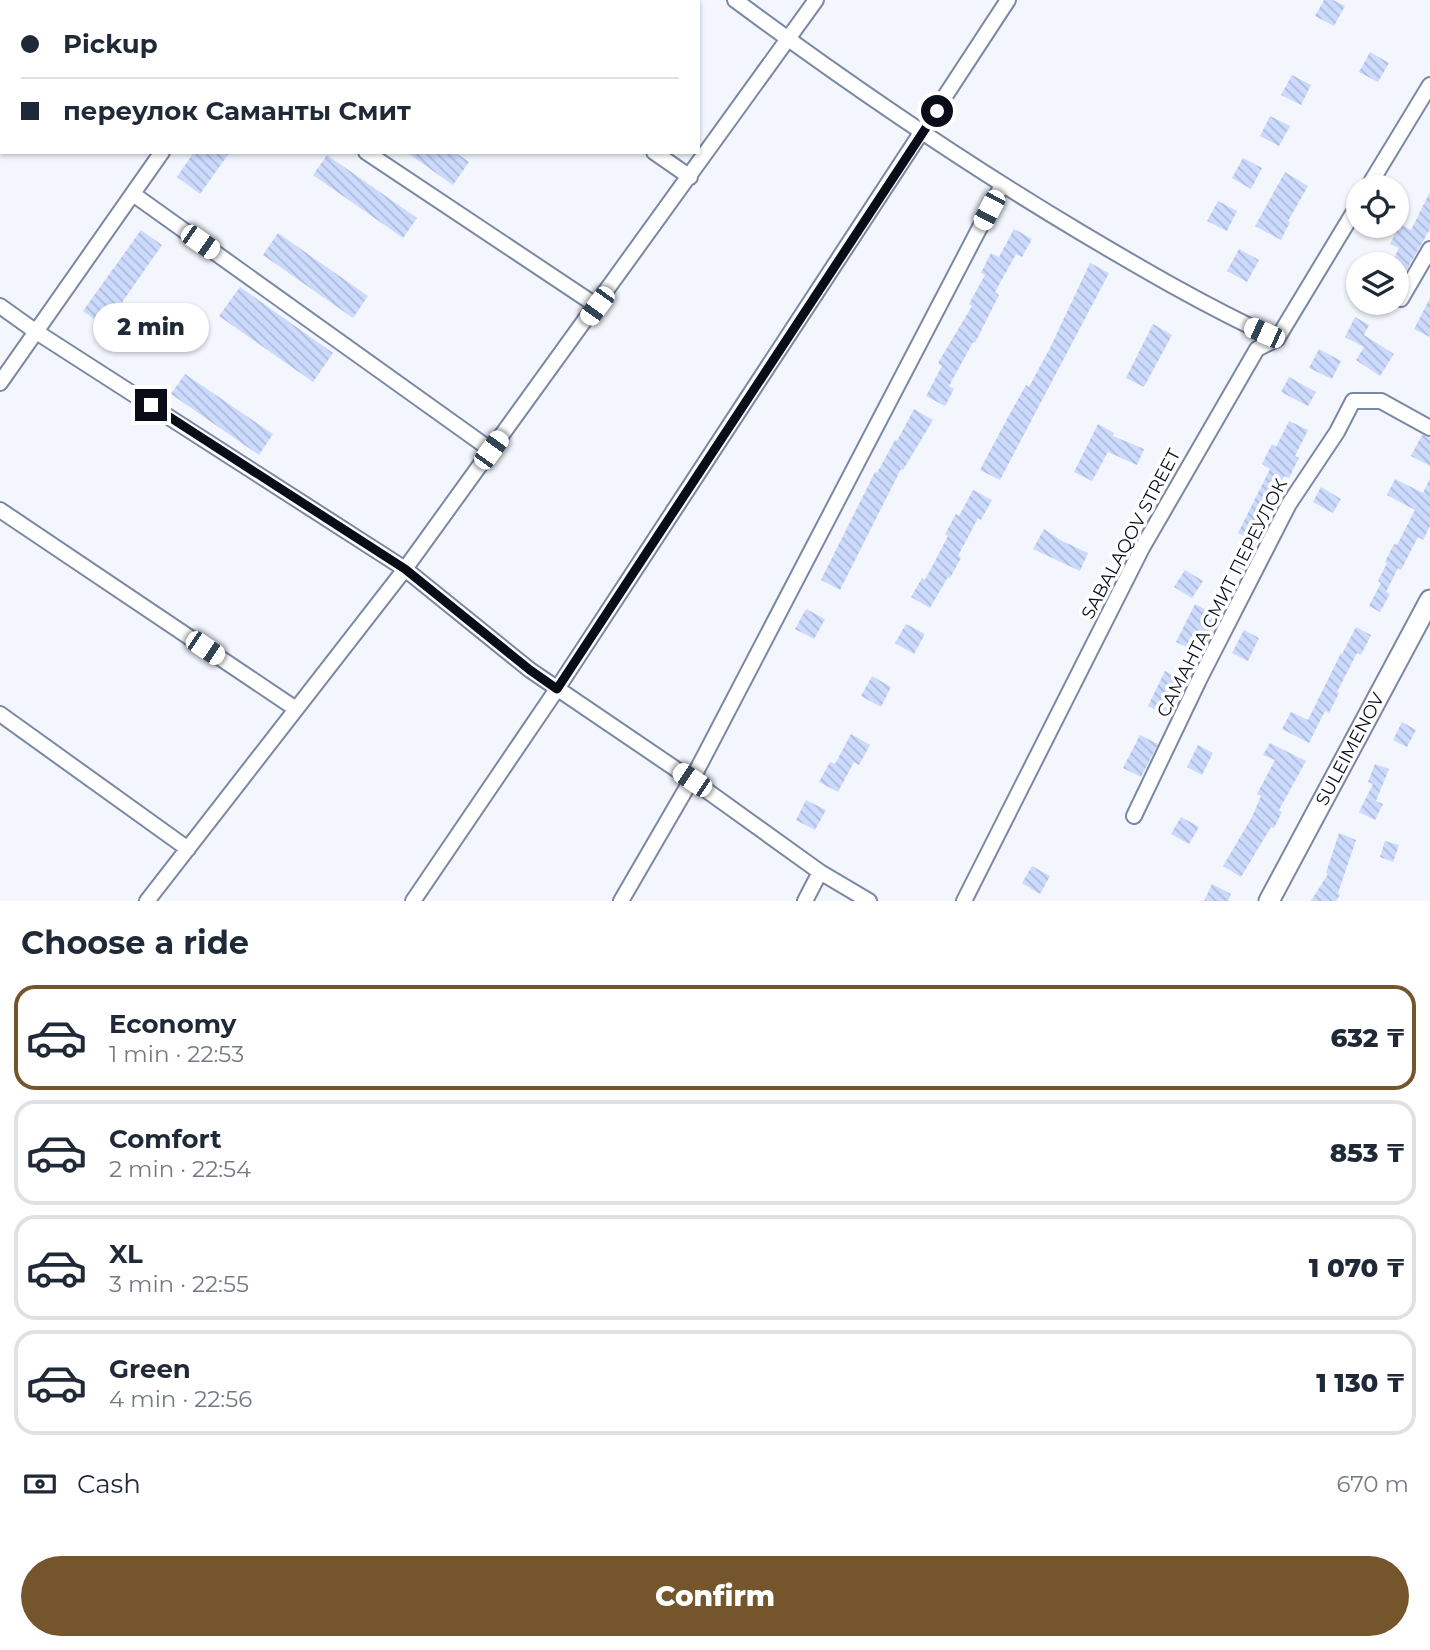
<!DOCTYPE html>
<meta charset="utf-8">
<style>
body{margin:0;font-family:Montserrat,sans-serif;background:#f6f6f7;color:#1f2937;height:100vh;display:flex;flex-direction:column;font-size:26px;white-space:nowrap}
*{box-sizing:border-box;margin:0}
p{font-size:23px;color:#747a83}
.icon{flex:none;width:38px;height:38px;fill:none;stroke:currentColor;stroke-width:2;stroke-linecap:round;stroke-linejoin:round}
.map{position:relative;height:901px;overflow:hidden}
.details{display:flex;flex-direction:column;background:#fff;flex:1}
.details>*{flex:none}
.guide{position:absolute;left:0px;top:0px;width:700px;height:154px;box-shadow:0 2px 5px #0004;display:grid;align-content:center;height:154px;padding:0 21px;background:#fff}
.controls{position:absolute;left:1346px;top:175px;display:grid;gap:14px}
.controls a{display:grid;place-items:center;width:63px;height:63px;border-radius:50%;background:#fff;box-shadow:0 2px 5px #0004;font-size:35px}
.end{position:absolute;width:32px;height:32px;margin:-16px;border:9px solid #090d18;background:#fff;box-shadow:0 0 0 4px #fff}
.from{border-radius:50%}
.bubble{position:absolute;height:49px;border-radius:24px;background:#fff;box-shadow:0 2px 5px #0004;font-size:23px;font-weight:800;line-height:49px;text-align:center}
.car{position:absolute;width:21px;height:42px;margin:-21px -10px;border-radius:9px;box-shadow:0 0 5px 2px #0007;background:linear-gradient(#fff 24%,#345 0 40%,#fff 0 76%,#345 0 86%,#fff 0)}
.guide b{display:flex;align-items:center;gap:24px;height:66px;font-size:26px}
.guide b+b{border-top:2px solid #e0e1e3}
.guide i{width:18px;height:18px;background:#1f2937}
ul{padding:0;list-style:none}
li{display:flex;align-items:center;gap:21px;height:105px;margin:0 14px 10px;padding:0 7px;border:4px solid #e0e1e3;border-radius:21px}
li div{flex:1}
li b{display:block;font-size:26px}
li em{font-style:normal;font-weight:800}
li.current{border-color:#75552b}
li>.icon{width:63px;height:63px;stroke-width:1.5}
h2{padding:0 21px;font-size:32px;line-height:84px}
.pay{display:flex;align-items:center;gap:18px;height:77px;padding:0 21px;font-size:26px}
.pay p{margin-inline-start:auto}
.primary-button{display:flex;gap:14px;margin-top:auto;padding:14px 21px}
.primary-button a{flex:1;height:80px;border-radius:42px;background:#75552b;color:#fff;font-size:28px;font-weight:800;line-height:80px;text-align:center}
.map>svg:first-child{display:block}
.building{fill:url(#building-back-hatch)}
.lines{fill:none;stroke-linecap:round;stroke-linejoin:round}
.street-casing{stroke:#7b88a5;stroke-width:18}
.secondary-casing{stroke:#7b88a5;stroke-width:23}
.street{stroke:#fff;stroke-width:14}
.secondary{stroke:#fff;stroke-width:19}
.route{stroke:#090d18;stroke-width:9}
.labels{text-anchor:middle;stroke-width:7;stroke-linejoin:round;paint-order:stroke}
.street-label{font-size:18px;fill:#090d18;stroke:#fff}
</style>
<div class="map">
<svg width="1430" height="901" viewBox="0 0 1430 901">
<defs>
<pattern id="building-back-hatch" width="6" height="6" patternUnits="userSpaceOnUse" patternTransform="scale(1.75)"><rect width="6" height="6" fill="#cbdafd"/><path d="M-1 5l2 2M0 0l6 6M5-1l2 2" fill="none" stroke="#adbad8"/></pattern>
</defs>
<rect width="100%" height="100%" fill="#f3f6fd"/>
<path class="building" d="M1324 0H1333L1345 6 1334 26 1315 16Z
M1370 52 1389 63 1378 82 1359 72Z
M1292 75 1311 85 1301 105 1281 95Z
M1270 116 1290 126 1279 146 1260 136Z
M194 152H230L200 194 177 177Z
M406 152H455L469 162 453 185Z
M327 155 417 218 403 238 313 175Z
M1243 158 1262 168 1251 189 1232 178Z
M1285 172 1308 186 1288 221 1290 222 1281 240 1255 226Z
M1430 192V229L1396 288V264H1391L1399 248 1390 244 1400 224 1411 230Z
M1218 201 1237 211 1227 231 1207 221Z
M1014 229 1032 239 1022 257 1016 254 995 292 999 295 975 343 973 342 949 386 954 389 945 406 926 396 942 366 938 363 972 306 969 304 985 275 981 273 991 253 999 257Z
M141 230 162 245 105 327 83 311Z
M278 233 368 296 353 318 263 255Z
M1239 249 1259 260 1247 282 1227 271Z
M1090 263 1109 273 1000 480 980 470 1007 419 1026 385 1029 387 1050 348Z
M240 287 333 353 313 382 219 316Z
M1430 298V337L1414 329Z
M1355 317 1369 325 1364 335 1394 354 1380 376 1356 360 1364 347 1345 337Z
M1153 324 1172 335 1144 387 1126 378Z
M1319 349 1341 361 1332 379 1309 368Z
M185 374 273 434 259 455 171 394Z
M1289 377 1316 392 1308 406 1281 392Z
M914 409 933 420 903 470 901 469 840 590 821 580 875 472 877 473 895 440 897 441Z
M1289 421 1308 430 1295 456 1299 458 1289 478 1284 476 1260 523 1264 525 1241 578 1227 571 1244 536 1238 533 1270 469 1262 464 1272 444 1276 447Z
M1098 424 1114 433 1113 436 1144 449 1137 465 1108 452 1092 481 1074 472Z
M1422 435 1430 438V466L1411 456Z
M1430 478V526L1423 540 1418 537 1401 570 1398 568 1386 592 1390 594 1380 612 1369 606 1381 583 1378 581 1387 563 1385 562 1394 544 1397 545 1415 510 1387 495 1395 479 1423 493Z
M1321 487 1341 499 1333 513 1313 502Z
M973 490 992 500 981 520 978 518 958 556 961 558 950 578 948 577 930 608 911 597 922 578 925 580 948 536 945 534 956 514 959 516Z
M1044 529 1062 541 1088 553 1080 571 1033 549Z
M1185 570 1203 581 1192 598 1174 587Z
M1195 604 1220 617 1201 654 1176 642Z
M806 609 825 619 814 639 795 629Z
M906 624 925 634 914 654 895 643Z
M1356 627 1371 635 1361 655 1357 653 1337 692 1339 693 1329 713 1325 711 1309 743 1282 729 1291 712 1308 720 1341 653 1342 654Z
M1244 630 1259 638 1248 661 1232 653Z
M1165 671 1186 682 1169 717 1148 706Z
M872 676 891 687 881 707 861 696Z
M1402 722 1416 730 1407 747 1393 740Z
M851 734 870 745 859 765 854 762 838 792 819 782 830 762 835 764Z
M1140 735 1158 744 1141 777 1123 768Z
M1270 743 1306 761 1279 810 1282 812 1274 828 1271 827 1241 877 1223 866 1252 817 1261 796 1257 794 1275 760 1263 755Z
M1198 745 1213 753 1202 775 1187 767Z
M1375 764 1389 769 1376 801 1383 804 1375 820 1359 812 1373 784 1368 782Z
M806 800 826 810 815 830 796 820Z
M1181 817 1199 827 1189 844 1171 834Z
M1339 833 1356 840 1338 893 1340 895 1336 901H1311L1328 874 1326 873Z
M1385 841 1399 845 1393 862 1380 857Z
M1032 866 1050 876 1040 894 1022 883Z
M1212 884 1231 894 1228 901H1204Z"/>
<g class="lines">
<g class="street-casing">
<path id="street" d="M439 0 441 2
M735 0C847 83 961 161 1080 232 1144 270 1209 308 1277 339
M267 2 268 0
M366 152 597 306
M654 152 690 177
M1368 187 1430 85
M133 194 491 450
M1401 299 1430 249
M0 306 35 331 405 569 530 670 692 780 820 872 869 901
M0 383 162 152
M0 510 296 709
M0 714 188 849
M1134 816 1199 680 1289 504 1337 432 1353 401H1381L1430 428
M147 901 405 569 816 0
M413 901 557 689 1008 0
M621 901 697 770 1002 185
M805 901 820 872
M964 901 1142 548 1257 349 1277 339 1358 205"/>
</g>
<g class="secondary-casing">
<g id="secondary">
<path id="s1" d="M1269 901 1430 600"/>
</g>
</g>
<use href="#street" class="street"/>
<use href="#secondary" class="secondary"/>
</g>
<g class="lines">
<path class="route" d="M151 405 405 569 530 670 557 689 937 111"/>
</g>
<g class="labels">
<g class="street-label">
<text transform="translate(1131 534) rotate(-62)" y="6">SABALAQOV STREET</text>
<text transform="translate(1222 598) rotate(-63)" y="6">САМАНТА СМИТ ПЕРЕУЛОК</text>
<text dy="6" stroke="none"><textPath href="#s1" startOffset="172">SULEIMENOV</textPath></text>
</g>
</g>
</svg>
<div class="controls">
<a><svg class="icon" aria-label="locate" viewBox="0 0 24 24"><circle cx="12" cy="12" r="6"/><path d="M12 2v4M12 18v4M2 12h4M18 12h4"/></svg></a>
<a><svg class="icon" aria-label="layers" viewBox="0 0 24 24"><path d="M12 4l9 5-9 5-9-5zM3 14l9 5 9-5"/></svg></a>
</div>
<i class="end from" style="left:937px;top:111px"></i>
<i class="end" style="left:151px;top:405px"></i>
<div class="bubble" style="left:93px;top:303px;width:116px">2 min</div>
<i class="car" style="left:989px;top:210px;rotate:208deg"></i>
<i class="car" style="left:200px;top:242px;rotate:125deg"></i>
<i class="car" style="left:597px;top:306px;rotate:216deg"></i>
<i class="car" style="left:1264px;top:333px;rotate:294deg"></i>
<i class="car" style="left:491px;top:450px;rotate:36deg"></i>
<i class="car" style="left:205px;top:648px;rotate:124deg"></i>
<i class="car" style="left:692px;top:780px;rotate:304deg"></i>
<div class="guide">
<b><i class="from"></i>Pickup</b>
<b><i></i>переулок Саманты Смит</b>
</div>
</div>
<section class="details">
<h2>Choose a ride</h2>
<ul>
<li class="current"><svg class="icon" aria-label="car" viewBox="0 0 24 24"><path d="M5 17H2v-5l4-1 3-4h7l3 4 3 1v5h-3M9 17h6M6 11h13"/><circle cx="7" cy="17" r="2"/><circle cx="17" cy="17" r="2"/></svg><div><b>Economy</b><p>1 min · 22:53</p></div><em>632 ₸</em></li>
<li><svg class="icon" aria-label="car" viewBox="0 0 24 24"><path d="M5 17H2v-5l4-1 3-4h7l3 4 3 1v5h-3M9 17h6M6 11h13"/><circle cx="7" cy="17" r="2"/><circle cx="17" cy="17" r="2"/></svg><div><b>Comfort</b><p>2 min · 22:54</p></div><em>853 ₸</em></li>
<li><svg class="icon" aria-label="car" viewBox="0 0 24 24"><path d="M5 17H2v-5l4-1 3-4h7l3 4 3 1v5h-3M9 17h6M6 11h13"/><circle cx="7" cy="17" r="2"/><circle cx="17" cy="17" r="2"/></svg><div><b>XL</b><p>3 min · 22:55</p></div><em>1 070 ₸</em></li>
<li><svg class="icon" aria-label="car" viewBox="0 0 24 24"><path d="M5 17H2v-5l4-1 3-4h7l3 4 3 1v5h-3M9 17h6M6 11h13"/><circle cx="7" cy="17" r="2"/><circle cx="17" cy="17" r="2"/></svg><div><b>Green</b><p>4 min · 22:56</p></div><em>1 130 ₸</em></li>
</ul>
<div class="pay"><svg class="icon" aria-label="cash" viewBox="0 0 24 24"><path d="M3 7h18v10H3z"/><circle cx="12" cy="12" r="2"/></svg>Cash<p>670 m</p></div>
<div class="primary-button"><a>Confirm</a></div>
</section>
